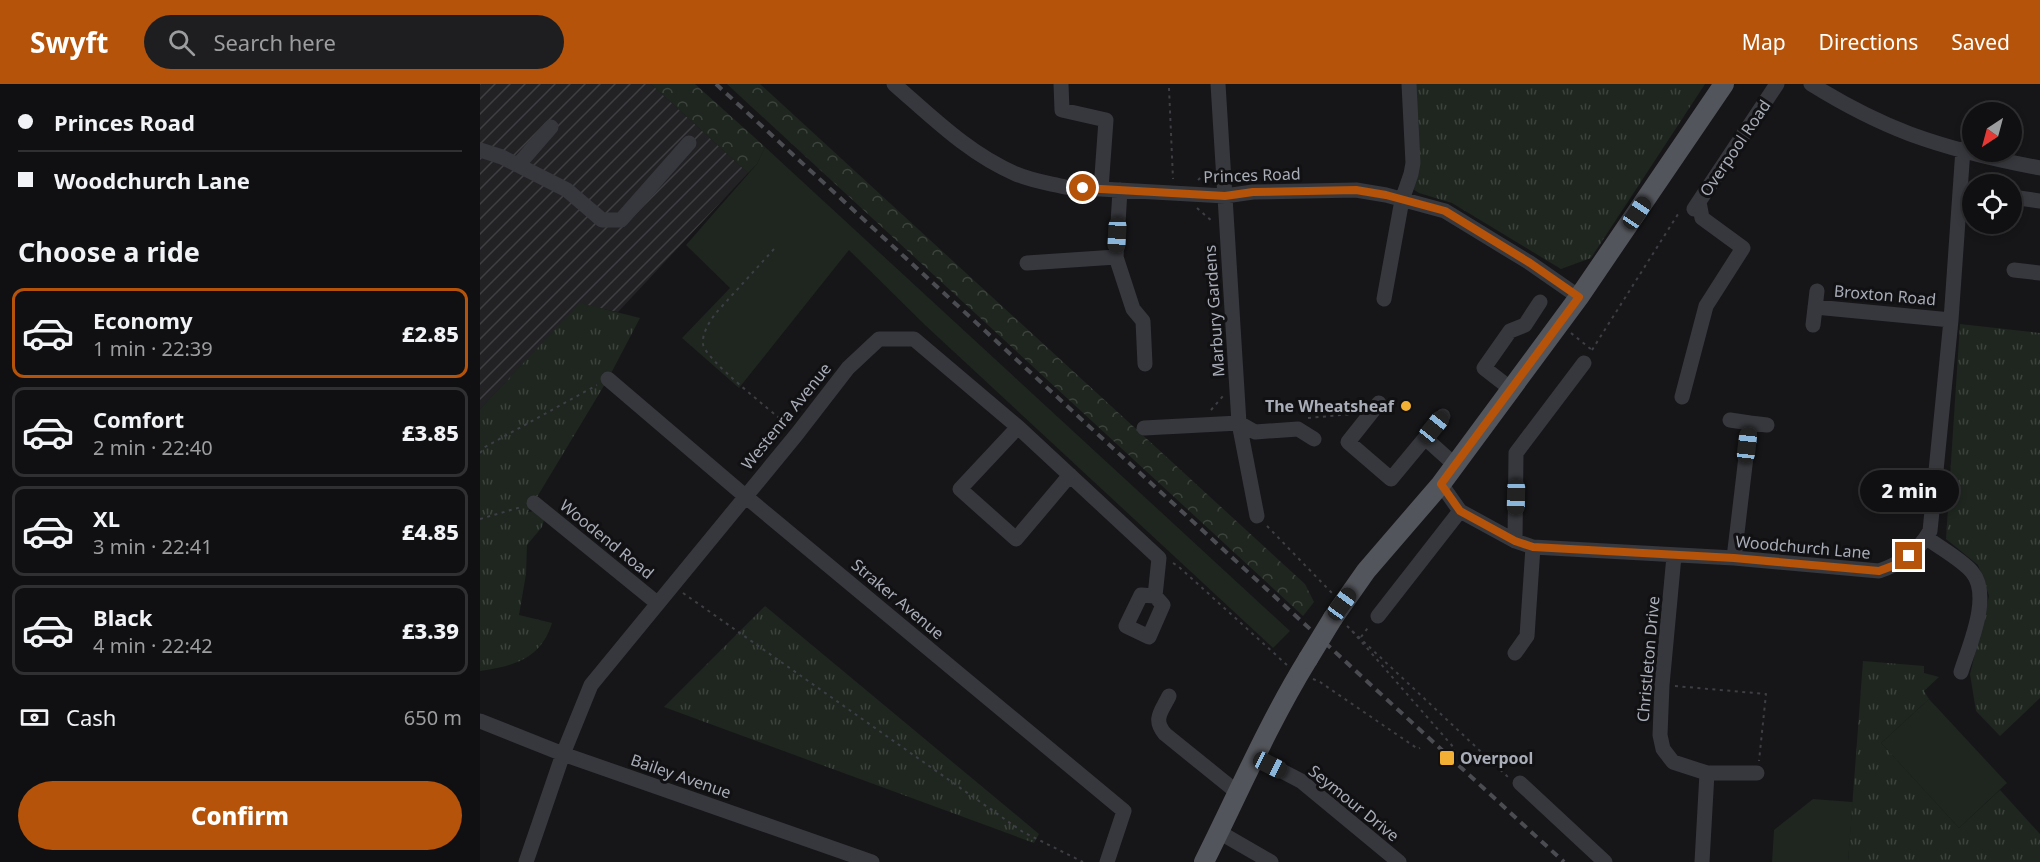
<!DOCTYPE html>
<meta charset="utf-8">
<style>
body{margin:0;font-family:"Noto Sans",sans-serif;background:#1e1e20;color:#f1f3f6;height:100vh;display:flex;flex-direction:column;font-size:22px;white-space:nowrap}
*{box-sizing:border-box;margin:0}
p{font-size:20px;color:#9c9d9f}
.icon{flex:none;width:33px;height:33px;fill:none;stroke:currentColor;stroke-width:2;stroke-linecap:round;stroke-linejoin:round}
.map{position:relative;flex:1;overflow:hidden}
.drawer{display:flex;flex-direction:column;background:#101012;width:480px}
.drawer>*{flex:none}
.guide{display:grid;align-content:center;height:132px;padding:0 18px;background:#101012}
.needle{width:39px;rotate:216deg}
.tools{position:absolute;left:1482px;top:18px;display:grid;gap:12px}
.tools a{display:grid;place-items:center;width:60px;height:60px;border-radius:50%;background:#101012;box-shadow:0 3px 9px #0003,0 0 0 2px #303032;font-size:30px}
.end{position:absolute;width:27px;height:27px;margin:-14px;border:8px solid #b45309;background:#fff;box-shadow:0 0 0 3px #fff}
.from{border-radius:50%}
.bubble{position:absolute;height:42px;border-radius:21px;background:#101012;box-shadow:0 3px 9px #0003,0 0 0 2px #303032;font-size:20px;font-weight:800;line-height:42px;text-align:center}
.car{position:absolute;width:18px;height:36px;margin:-18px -9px;border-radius:8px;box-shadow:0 0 4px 2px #0007;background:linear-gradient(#222 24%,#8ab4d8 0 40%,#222 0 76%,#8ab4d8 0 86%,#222 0)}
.guide b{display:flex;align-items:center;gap:21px;height:57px;font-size:22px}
.guide b+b{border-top:2px solid #303032}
.guide i{width:15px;height:15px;background:#f1f3f6}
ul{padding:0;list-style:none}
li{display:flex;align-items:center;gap:18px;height:90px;margin:0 12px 9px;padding:0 6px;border:3px solid #303032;border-radius:12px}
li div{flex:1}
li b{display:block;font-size:22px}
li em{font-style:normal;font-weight:800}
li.active{border-color:#b45309}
li>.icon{width:54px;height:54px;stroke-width:1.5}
h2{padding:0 18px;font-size:27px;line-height:72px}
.pay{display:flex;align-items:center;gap:15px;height:66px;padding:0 18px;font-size:22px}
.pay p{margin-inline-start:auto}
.action{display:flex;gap:12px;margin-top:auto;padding:12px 18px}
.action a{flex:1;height:69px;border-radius:36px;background:#b45309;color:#fff;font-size:24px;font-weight:800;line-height:69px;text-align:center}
header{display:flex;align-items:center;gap:36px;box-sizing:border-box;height:84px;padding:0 30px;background:#b45309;color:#fff}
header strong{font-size:28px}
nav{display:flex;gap:33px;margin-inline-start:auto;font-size:21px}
.search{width:420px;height:54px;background:#1e1e20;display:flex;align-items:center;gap:15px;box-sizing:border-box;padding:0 21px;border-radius:33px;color:#9c9d9f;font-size:22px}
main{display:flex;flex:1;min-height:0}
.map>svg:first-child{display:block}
.industrial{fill:url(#industrial-furrows)}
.green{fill:#1e261f}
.forest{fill:url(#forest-crowns)}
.park{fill:url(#park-tufts)}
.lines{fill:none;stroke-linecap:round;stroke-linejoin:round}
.path{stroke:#3d3f44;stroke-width:2;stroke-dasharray:3 4.5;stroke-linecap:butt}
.minor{stroke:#37383d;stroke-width:15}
.major{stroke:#53555c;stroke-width:20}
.rail{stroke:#4a4c52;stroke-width:4;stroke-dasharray:8 6;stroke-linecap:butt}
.major-bridge{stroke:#53555c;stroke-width:20}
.route{stroke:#b45309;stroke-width:8}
.poi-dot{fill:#f2b134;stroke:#111113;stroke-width:2}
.labels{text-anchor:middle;stroke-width:6;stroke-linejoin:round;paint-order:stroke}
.street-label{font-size:16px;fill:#a8adb8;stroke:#111113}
.poi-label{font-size:16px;font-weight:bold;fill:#a8adb8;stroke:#111113;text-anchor:end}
</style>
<header>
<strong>Swyft</strong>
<div class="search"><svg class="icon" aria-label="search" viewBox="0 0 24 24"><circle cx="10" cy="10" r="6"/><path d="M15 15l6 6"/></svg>Search here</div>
<nav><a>Map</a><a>Directions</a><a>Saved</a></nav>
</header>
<main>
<section class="drawer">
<div class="guide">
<b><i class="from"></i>Princes Road</b>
<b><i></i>Woodchurch Lane</b>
</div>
<h2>Choose a ride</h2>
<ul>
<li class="active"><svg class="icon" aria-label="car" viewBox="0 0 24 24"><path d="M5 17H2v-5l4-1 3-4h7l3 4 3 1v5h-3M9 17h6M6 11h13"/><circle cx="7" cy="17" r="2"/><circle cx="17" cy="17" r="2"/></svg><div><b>Economy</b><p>1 min · 22:39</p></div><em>£2.85</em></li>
<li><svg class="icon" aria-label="car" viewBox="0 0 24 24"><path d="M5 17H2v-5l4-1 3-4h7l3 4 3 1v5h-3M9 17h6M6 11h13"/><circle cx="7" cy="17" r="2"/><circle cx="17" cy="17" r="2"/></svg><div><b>Comfort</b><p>2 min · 22:40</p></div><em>£3.85</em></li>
<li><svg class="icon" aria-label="car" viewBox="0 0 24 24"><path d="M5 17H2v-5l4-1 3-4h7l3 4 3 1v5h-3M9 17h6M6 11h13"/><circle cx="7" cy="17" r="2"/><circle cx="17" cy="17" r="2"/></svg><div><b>XL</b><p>3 min · 22:41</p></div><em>£4.85</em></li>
<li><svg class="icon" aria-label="car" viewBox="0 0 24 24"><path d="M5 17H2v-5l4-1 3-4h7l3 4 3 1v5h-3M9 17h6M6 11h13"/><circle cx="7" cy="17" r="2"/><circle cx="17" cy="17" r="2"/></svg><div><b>Black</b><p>4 min · 22:42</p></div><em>£3.39</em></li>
</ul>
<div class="pay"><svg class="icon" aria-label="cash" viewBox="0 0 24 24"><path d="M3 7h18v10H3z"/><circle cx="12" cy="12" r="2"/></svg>Cash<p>650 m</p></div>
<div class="action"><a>Confirm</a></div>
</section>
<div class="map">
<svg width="1560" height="778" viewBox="0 0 1560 778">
<defs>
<pattern id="industrial-furrows" width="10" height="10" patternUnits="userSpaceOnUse" patternTransform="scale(1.5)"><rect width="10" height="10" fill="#222225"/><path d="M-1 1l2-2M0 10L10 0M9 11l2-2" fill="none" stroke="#3f3f43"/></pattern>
<pattern id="forest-crowns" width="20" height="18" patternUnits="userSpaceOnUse" patternTransform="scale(1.5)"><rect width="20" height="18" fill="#1e261f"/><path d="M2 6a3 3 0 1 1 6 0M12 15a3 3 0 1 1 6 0" fill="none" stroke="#3c433d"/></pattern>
<pattern id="park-tufts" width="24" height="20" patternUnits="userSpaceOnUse" patternTransform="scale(1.5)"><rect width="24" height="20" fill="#1e261f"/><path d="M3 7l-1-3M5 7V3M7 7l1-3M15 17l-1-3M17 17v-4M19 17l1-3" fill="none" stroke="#3c433d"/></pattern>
</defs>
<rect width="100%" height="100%" fill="#161618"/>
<path class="industrial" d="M0 0H171L268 89 138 228 100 220 0 325Z"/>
<path class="green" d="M285 63 810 547 793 564 445 241 369 166 259 304 202 254 250 204 206 161 277 80Z
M1449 615 1527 699 1479 744 1401 659Z
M1333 715 1373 718 1368 778H1292L1294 746Z"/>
<path class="forest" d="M171 0H215L285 63 277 80 268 89Z
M247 0H280L825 500 834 518 823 532Z"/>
<path class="park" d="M934 0H1225L1111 174 1081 185 972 119 939 109 933 105Z
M100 219 160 234 128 295 48 428 55 427 64 436 62 443 47 461 46 490 39 531 72 539C61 575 34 582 0 587V325Z
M1480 240 1560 249V614L1520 652 1496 627 1490 590 1509 512 1498 481 1466 455Z
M285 522 559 750 554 759 184 623Z
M1383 577 1444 582V589L1459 593 1444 607 1449 615 1401 659 1479 744 1520 706 1560 750V778H1368Z"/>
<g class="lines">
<path class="path" d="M689 4 693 95
M718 96 729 86
M717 124 733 138
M294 165 235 230C229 239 222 249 223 260 225 276 291 326 306 340
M1091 249 1112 266
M1112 266 1200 127
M731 326 743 312
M828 334 873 330
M0 369 5 363 117 301
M0 435 41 423
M787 442 852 509
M693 479 698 482 807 581
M203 509 543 748 603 778
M867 542 1029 694
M872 547 975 665 973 668
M881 553 890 541
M833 595 840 598 938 665 940 664
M1195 602 1286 610 1279 677"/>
<path class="minor" d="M414 0C452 33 489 70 536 90 552 97 568 99 585 103L745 112 773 108 876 106 906 111 965 127 1050 179 1099 213
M581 0 582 26 626 36 621 105
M738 0 759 339 777 432
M1331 0C1360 18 1398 38 1430 50 1471 65 1517 76 1560 84
M0 66 22 73 87 106 122 136H141L209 59
M38 81 71 43
M640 106 636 173 653 225 663 237 665 280
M1532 113 1560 117
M1214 125 1297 0
M547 179 636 173
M1534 186 1560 189
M904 215 922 116 931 90 933 79 929 0
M1335 223 1471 236
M1333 241 1337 207
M128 295 265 412 644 727 627 778
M1031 305 1004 284 1030 247 1045 241 1060 218
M1202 313 1226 222 1263 164 1222 134 1219 118
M899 319 868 358 911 395 945 354
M963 332 945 354 975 381
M1250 336 1270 339 1254 474
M1270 339 1287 341
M538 343 480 405 536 455 590 391
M664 344 759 339 775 348 818 345 834 355
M961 400 980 427 1035 457 1053 463 1254 474 1399 487C1421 479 1438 468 1450 447L1471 236 1483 65
M54 419 177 519
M1447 454C1460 464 1482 476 1492 488 1512 512 1489 562 1481 588
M1035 457 1036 369 1104 279
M1194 472 1182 601 1180 651 1183 665 1193 678 1227 689 1222 778
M661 511 675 512 683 521 669 553 646 542Z
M898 532 980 427
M1035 569 1047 552 1053 463
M689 612C682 627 672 635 685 650L758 709
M0 637 83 670 392 778
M775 673 821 697 919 778
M1227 689H1277
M1040 699 1125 778
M739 748 791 778
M46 778 83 670 111 601 317 350 368 284 399 255H434L538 343 679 474 675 512"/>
<path class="major" d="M853 534 886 487 961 400 1099 213 1244 0
M724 778C758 710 788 640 828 575"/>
<path class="rail" d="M236 0 1084 778"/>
<path class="major-bridge" d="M828 575 853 534"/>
</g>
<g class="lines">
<path class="route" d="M603 104 745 112 773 108 876 106 906 111 965 127 1050 179 1099 213 961 400 980 427 1035 457 1053 463 1254 474 1399 487 1415 481 1429 472"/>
</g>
<g class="poi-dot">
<circle cx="926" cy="322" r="6"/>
<rect x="959" y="666" width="16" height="16" rx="3"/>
</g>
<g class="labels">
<g class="street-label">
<text transform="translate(1255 64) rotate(-56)" y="6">Overpool Road</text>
<text transform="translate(772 91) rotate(-2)" y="6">Princes Road</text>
<text transform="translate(1405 211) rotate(5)" y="6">Broxton Road</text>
<text transform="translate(734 227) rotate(-94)" y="6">Marbury Gardens</text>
<text transform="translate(306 332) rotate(-51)" y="6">Westenra Avenue</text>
<text transform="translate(127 455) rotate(39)" y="6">Woodend Road</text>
<text transform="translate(1323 463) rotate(5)" y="6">Woodchurch Lane</text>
<text transform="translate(418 515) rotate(40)" y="6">Straker Avenue</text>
<text transform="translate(1168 575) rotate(-85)" y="6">Christleton Drive</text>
<text transform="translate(201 692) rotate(19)" y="6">Bailey Avenue</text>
<text transform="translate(874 719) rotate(39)" y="6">Seymour Drive</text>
</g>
<g class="poi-label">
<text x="914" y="328">The Wheatsheaf</text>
<text x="980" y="680" text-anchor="start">Overpool</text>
</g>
</g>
</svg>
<div class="tools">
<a><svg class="needle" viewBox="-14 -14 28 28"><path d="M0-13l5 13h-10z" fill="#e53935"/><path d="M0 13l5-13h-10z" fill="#9c9d9f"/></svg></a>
<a><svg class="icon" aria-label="locate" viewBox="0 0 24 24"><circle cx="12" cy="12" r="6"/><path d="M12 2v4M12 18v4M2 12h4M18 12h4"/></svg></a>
</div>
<i class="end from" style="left:603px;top:104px"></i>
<i class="end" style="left:1429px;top:472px"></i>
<div class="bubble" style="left:1380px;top:386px;width:99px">2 min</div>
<i class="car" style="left:1157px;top:129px;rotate:34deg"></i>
<i class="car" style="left:637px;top:151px;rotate:183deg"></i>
<i class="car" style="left:954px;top:343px;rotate:39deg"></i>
<i class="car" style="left:1267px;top:361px;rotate:7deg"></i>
<i class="car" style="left:1036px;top:413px;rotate:181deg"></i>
<i class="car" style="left:862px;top:520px;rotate:36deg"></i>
<i class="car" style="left:790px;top:681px;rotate:117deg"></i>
</div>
</main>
